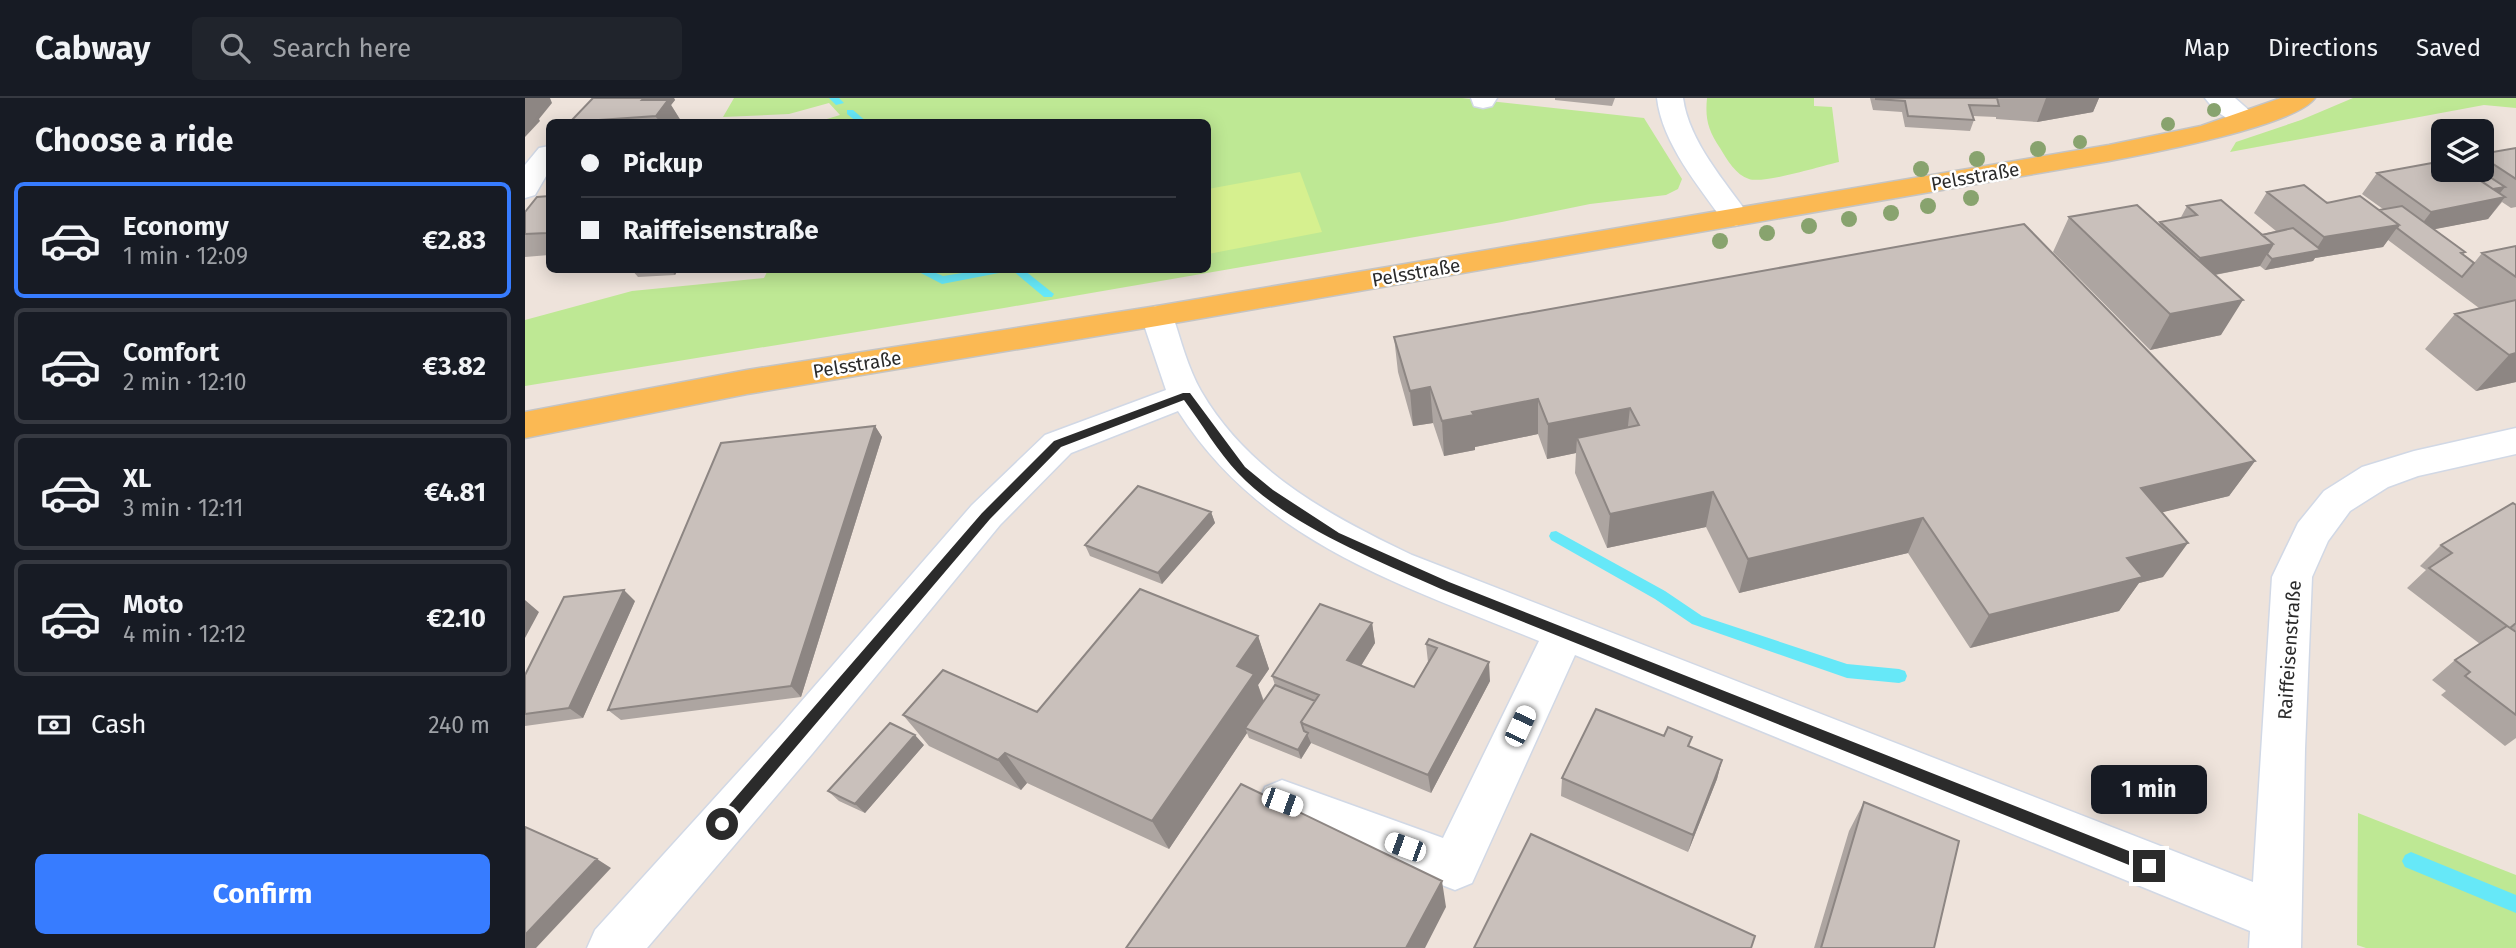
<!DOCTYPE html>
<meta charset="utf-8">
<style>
body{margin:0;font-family:"Fira Sans",sans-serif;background:#20242c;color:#f1f3f6;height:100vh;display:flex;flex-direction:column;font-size:26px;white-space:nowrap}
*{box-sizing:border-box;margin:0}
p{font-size:23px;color:#9ea1a6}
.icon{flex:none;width:38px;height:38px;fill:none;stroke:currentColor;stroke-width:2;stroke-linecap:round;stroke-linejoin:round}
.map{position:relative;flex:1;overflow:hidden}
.details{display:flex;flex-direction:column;background:#171b24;width:525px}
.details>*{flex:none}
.banner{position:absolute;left:21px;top:21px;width:665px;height:154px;border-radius:10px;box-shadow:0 4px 18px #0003;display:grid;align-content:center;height:154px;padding:0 35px;background:#171b24}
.fabs{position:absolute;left:1906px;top:21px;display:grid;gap:14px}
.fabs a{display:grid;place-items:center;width:63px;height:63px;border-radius:10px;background:#171b24;box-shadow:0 4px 18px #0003;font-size:35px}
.end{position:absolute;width:32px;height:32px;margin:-16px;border:9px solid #2b2b2b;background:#fff;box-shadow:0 0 0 4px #fff}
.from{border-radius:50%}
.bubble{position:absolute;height:49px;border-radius:10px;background:#171b24;box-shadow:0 4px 18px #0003;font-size:23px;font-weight:700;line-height:49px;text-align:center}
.car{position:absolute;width:21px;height:42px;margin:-21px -10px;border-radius:9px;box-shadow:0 0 5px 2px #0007;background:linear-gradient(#fff 24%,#345 0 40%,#fff 0 76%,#345 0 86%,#fff 0)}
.banner b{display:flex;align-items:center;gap:24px;height:66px;font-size:26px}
.banner b+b{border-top:2px solid #363941}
.banner i{width:18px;height:18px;background:#f1f3f6}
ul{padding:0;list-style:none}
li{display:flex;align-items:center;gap:21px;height:116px;margin:0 14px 10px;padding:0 21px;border:4px solid #363941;border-radius:10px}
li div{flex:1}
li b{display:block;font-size:26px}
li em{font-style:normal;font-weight:700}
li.on{border-color:#377cff}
li>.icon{width:63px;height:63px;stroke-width:1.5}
h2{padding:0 35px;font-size:32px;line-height:84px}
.pay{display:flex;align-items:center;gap:18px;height:77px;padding:0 35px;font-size:26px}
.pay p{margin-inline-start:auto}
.button{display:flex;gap:14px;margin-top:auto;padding:14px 35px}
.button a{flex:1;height:80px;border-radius:10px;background:#377cff;color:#fff;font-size:28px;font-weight:700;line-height:80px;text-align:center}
header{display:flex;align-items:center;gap:42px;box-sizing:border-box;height:98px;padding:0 35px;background:#171b24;border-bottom:2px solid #363941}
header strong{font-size:33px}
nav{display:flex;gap:38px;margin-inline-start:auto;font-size:24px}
.search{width:490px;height:63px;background:#20242c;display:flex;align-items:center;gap:18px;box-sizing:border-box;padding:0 24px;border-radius:10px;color:#9ea1a6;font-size:26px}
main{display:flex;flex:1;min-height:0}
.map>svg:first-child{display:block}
.green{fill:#bee894}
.pitch{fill:#d6f08f}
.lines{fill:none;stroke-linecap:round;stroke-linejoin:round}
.stream{fill:#66e8f8;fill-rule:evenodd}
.minor-casing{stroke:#d1d8e5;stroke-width:3}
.major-casing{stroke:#c4c4c4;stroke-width:3}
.minor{fill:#fff;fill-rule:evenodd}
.major{fill:#fbb953;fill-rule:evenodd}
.tree{fill:#88a36e}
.wall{fill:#ada5a1}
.shaded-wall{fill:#8d8683}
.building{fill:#c9c0bb;stroke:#8d8683;stroke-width:2}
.route{fill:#2b2b2b}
.labels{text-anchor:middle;stroke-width:5;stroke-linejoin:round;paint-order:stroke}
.street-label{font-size:19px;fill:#2b2b2b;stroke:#fff}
</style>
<header>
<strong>Cabway</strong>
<div class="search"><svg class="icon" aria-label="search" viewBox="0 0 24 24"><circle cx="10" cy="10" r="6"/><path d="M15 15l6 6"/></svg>Search here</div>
<nav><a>Map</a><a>Directions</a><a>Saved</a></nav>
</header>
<main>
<section class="details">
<h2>Choose a ride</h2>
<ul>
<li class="on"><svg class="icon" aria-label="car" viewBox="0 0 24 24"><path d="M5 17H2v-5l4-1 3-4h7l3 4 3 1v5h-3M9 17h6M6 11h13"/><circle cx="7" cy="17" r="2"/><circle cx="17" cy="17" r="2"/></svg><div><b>Economy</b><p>1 min · 12:09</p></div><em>€2.83</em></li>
<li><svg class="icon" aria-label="car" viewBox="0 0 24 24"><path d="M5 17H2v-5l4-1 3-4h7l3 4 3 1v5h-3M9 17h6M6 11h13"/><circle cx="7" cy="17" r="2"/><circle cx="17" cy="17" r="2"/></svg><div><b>Comfort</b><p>2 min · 12:10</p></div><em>€3.82</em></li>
<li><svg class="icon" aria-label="car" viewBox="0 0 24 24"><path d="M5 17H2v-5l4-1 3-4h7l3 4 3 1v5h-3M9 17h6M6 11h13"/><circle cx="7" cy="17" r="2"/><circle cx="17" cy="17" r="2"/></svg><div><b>XL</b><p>3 min · 12:11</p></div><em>€4.81</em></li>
<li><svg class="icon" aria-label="car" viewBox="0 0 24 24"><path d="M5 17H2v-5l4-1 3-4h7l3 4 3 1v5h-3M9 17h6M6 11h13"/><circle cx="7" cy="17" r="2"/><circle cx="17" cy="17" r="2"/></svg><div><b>Moto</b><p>4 min · 12:12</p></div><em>€2.10</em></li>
</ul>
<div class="pay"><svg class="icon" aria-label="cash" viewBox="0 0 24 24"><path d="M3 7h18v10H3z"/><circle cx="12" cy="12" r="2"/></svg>Cash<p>240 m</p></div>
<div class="button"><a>Confirm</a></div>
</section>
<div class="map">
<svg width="1991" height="850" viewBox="0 0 1991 850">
<rect width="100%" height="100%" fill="#eee3db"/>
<path class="green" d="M209 0H937L1119 20 1157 81 1153 91 1141 97 1065 106 977 124 479 210 0 288V222L107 193 239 180 243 172H682V24H292L315 17 304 5 264 16 198 19Z
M1182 0H1289V8L1307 9 1314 64C1296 68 1239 86 1224 81 1211 77 1202 62 1195 50 1183 32 1180 21 1182 0Z
M1828 0H1991V10L1959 7 1705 54 1711 44 1776 22Z
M1833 715 1991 777V850H1841L1832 847Z"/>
<path class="pitch" d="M775 74 797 134 683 156V91Z"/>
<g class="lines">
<path class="stream" d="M304 0H314L319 5 311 7Z
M322 12H328L342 24H332L322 16Z
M390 172H404L418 178 457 172H480L474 175 417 186Z
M487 172H499L529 196 527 199H519Z
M1031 433 1140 493 1177 518 1322 566 1374 571 1380 573 1382 578 1380 583 1374 585 1322 580 1167 526 1130 501 1026 442 1024 438 1026 434Z
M1886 754 1991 797V815L1880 769 1877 763 1880 757Z"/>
<g class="minor-casing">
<path id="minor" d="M946 0H972L967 8 958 10 949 8Z
M1132 0H1158C1164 44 1200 83 1225 119L1220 125 1210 128 1200 125C1174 89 1137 45 1132 0Z
M1680 0H1710L1734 21 1730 27C1712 31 1691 15 1680 0Z
M24 48V73L10 97 0 100V67L14 50Z
M632 208 643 211 648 218C656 243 663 270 676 293 723 374 805 418 887 457L1728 784 1747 479 1773 425 1799 393 1837 369 1889 353 1991 330V356L1893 378 1863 389 1825 413 1803 443 1787 479 1780 651 1776 850H1724L1725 833 1050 557 947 785 930 792 740 719 734 704 740 689 757 682 918 740 1014 543C877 487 737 445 653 313L546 355 475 427 287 656 122 850H62L70 832 255 628 447 407 520 337 641 292 616 218 621 211Z"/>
</g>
<g class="major-casing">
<path id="major" d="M1756 0H1790C1770 28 1622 56 1584 63L632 228 222 296 0 340V314L222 272 632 208 1584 47 1676 28Z"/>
</g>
<use href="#minor" class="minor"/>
<use href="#major" class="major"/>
</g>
<g class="tree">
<circle cx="1689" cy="12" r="7"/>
<circle cx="1643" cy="26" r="7"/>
<circle cx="1555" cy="44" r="7"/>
<circle cx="1513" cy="51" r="8"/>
<circle cx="1452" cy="61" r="8"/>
<circle cx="1396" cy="71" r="8"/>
<circle cx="1446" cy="100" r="8"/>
<circle cx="1403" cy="108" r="8"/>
<circle cx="1366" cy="115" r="8"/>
<circle cx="1324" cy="121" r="8"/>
<circle cx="1284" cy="128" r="8"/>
<circle cx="1242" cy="135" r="8"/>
<circle cx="1195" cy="143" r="8"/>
</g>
<path class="wall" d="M68 0H149L150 2 146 7 156 23 155 24H45Z
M1030 0H1090L1087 8 1030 2Z
M1345 0H1574L1568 14 1512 24 1471 21V19L1448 18 1449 22 1445 33 1380 29 1377 14 1348 12Z
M1991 50V109L1986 110 1977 104 1963 121 1909 131 1940 154 1938 157 1949 165 1957 155 1991 148V284L1951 293 1900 251 1930 216 1954 210 1863 142 1858 149 1790 160 1788 163 1740 172 1735 168 1690 177 1696 237 1625 252 1528 154 1544 119 1634 127 1635 124 1655 121 1662 108 1737 136 1751 133 1729 115 1742 94 1854 112 1858 111 1837 96 1852 75 1918 72H1956V56Z
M24 98V157L0 159V114Z
M107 172H153L150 177 113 179Z
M869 239 1730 363 1704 398 1637 414 1638 479 1614 485 1594 513 1445 550 1383 455 1214 495 1181 429 1082 450 1050 375 1051 355 1022 361 1013 336 950 349V352L919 358 908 325 888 328 873 274Z
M350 328 357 339 276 599 96 622 83 612Z
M1991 407V640L1980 648 1916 597 1921 593 1907 582 1930 562 1955 546 1882 490 1901 472 1895 468 1916 447Z
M686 414 690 425 637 486 565 458 560 447Z
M110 503 58 620 0 628V577Z
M847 525 850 545 836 568 889 589 903 564 901 546 904 541 965 583 906 695 786 645 776 661 724 640 722 635 644 751 502 685 496 692 404 648 378 617 512 614 733 538 744 571 733 587 739 603 750 587 747 578Z
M399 647 340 715 314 703 303 693Z
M1164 649 1197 662 1192 681 1163 754 1036 698 1037 680Z
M1339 704 1409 850H1289L1324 733Z"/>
<path class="shaded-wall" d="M0 0H25L27 5 14 21 15 23 0 39Z
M119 0H149L150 2 146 7 156 23 155 24H135L117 2Z
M1521 0H1574L1568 14 1512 24Z
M1980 89 1971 100 1965 91Z
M1980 99 1963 121 1890 135 1906 114Z
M1874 127 1858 149 1790 160 1788 163 1740 172 1747 161 1790 153 1799 139Z
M1748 146 1735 168 1662 182 1675 160Z
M146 172H153L150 177Z
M1718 202 1696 237 1625 252 1645 216Z
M1991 255V284L1951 293 1984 257Z
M905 289 908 325 888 328 885 293Z
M1013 301V336L950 349V352L919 358 917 323 947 314Z
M1105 310 1101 345 1052 340 1051 355 1022 361 1023 326Z
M350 328 357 339 276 599 266 588Z
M1730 363 1704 398 1594 425 1616 390Z
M1188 394 1181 429 1082 450 1085 416Z
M686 414 690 425 637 486 633 475Z
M1398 420 1383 455 1214 495 1223 461Z
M1663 445 1638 479 1614 485 1594 513 1445 550 1464 517 1602 460Z
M99 492 110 503 58 620 44 610Z
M0 502 14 514 0 540Z
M847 525 850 545 827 582 822 562Z
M733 538 744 571 733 587 740 608 720 630 722 635 644 751 627 723 712 568Z
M964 564 965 583 906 695 903 677Z
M782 636 786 645 776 661 773 652Z
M390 637 399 647 340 715 330 706Z
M480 655 502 685 496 692 473 662Z
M1197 662 1192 681 1163 754 1168 737Z
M72 761 86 770 11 850H0V837Z
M917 783 921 809 900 850H881Z"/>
<path class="building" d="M68 0H119L117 2H143L131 18 45 24Z
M1351 0H1472L1474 8 1444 7 1449 22 1383 18 1380 3 1351 1Z
M1991 50V81L1956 58V56Z
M1918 63V72H1939L1980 99 1906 114 1852 75Z
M1940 72H1954L1980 89 1968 91Z
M1779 87 1802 105 1835 98 1874 127 1799 139 1742 94Z
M24 98V132L22 135 0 136V114L12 99Z
M1696 102 1748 146 1675 160 1635 124 1672 117 1662 108Z
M1612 107 1718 202 1645 216 1544 119Z
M1877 108 1940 154 1936 155 1949 165 1937 179 1872 130 1874 127 1854 112Z
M1499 126 1730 363 1616 390 1663 445 1602 460 1618 479 1464 517 1398 420 1223 461 1188 394 1085 416 1052 340 1114 327 1105 310 1023 326 1013 301 947 314 949 317 917 323 905 289 885 293 869 239Z
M1768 130 1796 152 1747 161 1742 156 1748 146 1737 137Z
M1991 148V179L1957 155Z
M1991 202V255L1984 257 1930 216Z
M350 328 266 588 83 612 196 345Z
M613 388 686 414 633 475 560 447Z
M1988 405 1991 407V525L1985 530 1904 470 1927 455 1916 447Z
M615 491 733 538 712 568 729 576 627 723 480 655 473 662 378 617 418 572 512 614Z
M99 492 44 610 0 616V577L39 499Z
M795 506 847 525 822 562 889 589 912 550 901 546 904 541 964 564 903 677 779 626 776 624 794 597 747 578Z
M1982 528 1991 534V617L1940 578 1945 574 1930 562Z
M750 587 790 603 776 624 779 633 783 635 773 652 720 630Z
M1071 611 1139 638 1143 629 1167 639 1163 648 1197 662 1168 737 1037 680Z
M365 625 390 637 330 706 303 693Z
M716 686 917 783 881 850H601Z
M1339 704 1434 743 1409 850H1296Z
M0 729 72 761 0 837Z
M1006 736 1230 838 1226 850H949Z"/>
<path class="route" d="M658 295H665L720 369 748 392 814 435 924 484 1629 763 1632 768 1629 773 1624 775 916 491C851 462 762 427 713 375 693 354 677 326 659 302L536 349 465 421 202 730H192V721L457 415 529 343Z"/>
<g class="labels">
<g class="street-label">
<text transform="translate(1450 78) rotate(-10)" y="7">Pelsstraße</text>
<text transform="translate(891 174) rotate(-10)" y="7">Pelsstraße</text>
<text transform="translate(332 266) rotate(-9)" y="7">Pelsstraße</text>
<text transform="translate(1764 552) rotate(-86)" y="7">Raiffeisenstraße</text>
</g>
</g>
</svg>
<div class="fabs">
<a><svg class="icon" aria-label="layers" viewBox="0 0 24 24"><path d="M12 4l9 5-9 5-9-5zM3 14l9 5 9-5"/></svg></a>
</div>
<i class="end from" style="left:197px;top:726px"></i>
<i class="end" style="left:1624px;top:768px"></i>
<div class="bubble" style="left:1566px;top:667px;width:116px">1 min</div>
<i class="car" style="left:995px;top:628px;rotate:25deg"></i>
<i class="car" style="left:757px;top:704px;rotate:110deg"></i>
<i class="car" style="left:880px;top:749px;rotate:290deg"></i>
<div class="banner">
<b><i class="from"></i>Pickup</b>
<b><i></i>Raiffeisenstraße</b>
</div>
</div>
</main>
